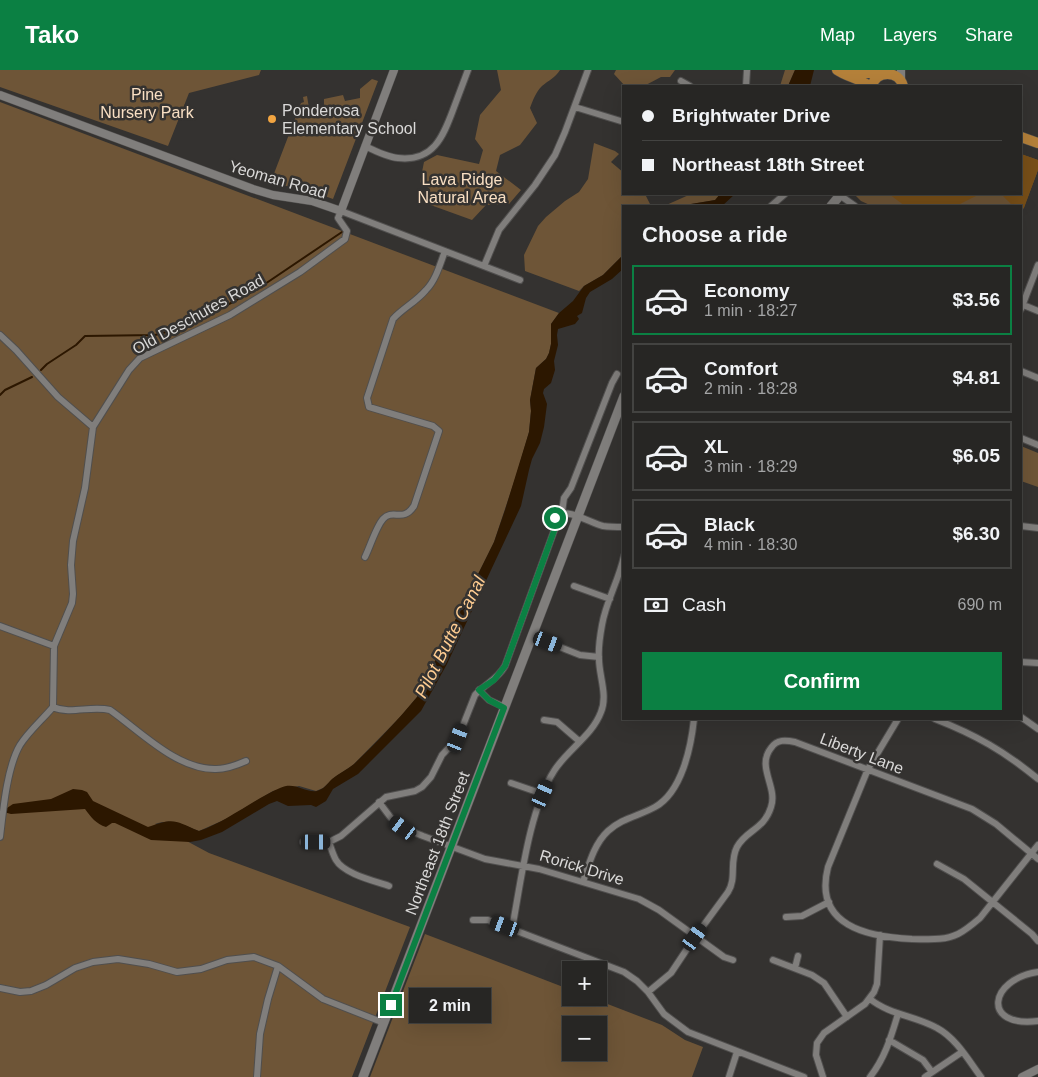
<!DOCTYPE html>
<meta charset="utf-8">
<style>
body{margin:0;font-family:Helvetica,sans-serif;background:#2f2e2c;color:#f1f3f6;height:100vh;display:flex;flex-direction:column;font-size:19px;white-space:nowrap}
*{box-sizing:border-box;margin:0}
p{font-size:16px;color:#a4a5a6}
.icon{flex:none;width:28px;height:28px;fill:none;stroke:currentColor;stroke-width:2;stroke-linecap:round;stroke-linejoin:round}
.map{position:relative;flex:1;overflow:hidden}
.sheet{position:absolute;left:622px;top:135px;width:400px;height:515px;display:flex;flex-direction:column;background:#272624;border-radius:0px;box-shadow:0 5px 20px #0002,0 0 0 1px #434341}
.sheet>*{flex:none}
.guide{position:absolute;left:622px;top:15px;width:400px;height:110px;border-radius:0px;box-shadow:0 5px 20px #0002,0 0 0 1px #434341;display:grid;align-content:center;height:110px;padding:0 20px;background:#272624}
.fabs{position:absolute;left:562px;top:891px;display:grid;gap:10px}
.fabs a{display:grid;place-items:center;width:45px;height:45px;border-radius:0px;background:#272624;box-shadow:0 5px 20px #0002,0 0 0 1px #434341;font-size:25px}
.end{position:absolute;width:22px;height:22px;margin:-11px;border:6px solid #0b8043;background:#fff;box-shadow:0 0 0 2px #fff}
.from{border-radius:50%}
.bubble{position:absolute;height:35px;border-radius:0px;background:#272624;box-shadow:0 5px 20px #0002,0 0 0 1px #434341;font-size:16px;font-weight:600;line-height:35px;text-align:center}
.car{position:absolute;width:15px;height:30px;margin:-15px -8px;border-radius:6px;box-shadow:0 0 4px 1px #0007;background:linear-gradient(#222 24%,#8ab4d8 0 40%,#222 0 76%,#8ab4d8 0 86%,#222 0)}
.guide b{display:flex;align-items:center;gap:18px;height:48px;font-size:19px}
.guide b+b{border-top:1px solid #434341}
.guide i{width:12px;height:12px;background:#f1f3f6}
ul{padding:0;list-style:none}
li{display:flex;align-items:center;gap:15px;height:70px;margin:0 10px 8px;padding:0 10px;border:2px solid #434341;border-radius:0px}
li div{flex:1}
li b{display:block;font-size:19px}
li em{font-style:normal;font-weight:600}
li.selected{border-color:#0b8043}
li>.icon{width:45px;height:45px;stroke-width:1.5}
h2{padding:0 20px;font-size:22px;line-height:60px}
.pay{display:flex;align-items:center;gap:12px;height:55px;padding:0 20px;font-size:19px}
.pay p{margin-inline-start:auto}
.cta{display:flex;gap:10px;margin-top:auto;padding:10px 20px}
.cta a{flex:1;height:58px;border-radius:0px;background:#0b8043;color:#fff;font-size:20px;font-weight:600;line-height:58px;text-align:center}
header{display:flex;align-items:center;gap:30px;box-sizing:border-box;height:70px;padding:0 25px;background:#0b8043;color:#fff}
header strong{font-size:24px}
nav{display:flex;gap:28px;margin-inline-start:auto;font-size:18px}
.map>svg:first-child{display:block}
.green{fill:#6e5537;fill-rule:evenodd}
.forest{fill:#784f18}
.water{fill:#2c1700}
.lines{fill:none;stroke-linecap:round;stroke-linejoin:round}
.stream{stroke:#2c1700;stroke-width:2}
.minor-casing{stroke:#504f4e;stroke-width:8}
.tertiary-casing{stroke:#504f4e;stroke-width:9}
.secondary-casing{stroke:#504f4e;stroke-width:10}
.trunk-casing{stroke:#504f4e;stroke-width:11}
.minor{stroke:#807e7c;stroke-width:6}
.tertiary{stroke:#807e7c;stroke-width:8}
.secondary{stroke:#807e7c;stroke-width:9}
.trunk{stroke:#b5813a;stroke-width:10}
.route{stroke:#0b8043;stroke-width:6}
.poi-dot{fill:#f2a541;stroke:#343230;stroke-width:2}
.labels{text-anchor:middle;stroke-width:5;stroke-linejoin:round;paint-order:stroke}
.park-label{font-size:16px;fill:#f9dfc3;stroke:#343230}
.poi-label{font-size:16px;fill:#dad9d8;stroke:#343230;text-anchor:start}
.street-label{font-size:16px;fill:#dad9d8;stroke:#343230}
.water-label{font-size:18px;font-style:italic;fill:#fecc91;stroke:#343230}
</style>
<header>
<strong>Tako</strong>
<nav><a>Map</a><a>Layers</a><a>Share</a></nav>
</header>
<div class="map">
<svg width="1038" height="1007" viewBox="0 0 1038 1007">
<rect width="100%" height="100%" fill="#343230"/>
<path class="green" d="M0 0H261L259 5 189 23 168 76 0 17Z
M497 0H560C555 8 549 10 542 16 536 22 533 30 530 38L537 53 520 75 500 85 496 101 521 120 509 134 486 135 472 150 425 133 430 119 420 112 424 92 437 85 479 94 483 80 475 69 480 45 501 20Z
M616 0H675L670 7H661L644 16H625L614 4Z
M785 0H795L788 16H780Z
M372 9 378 11 333 129 302 118 270 114 301 33 304 32 303 27 307 26 309 38 324 36V29L343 25 345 31 360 28V19Z
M0 32 559 243 551 254V274L549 283 546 289 536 298 530 330 531 341 529 362 517 403 494 472 417 627 401 646 353 695 335 707 323 718 316 721 299 716 273 721 226 749 199 761C184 755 171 748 155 754L209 783 410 857 352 1007H0Z
M594 73 615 81 619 84 611 92 624 103V124H645L651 136H624V184L603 205 584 216 579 221 525 201 524 185 538 156 546 147 565 131 579 122 588 109Z
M1021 84 1038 90V100L1021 145V136H872L861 131 854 124H1021Z
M691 124H720L716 130 691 134 686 136H664Z
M1021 376 1038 383V417L1021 411Z
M425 864 571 920V928H592L662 955 685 970 703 977 692 1007H370ZM571 955H599V982H571Z"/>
<path class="forest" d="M1021 84 1038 90V100L1024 138H1021V136H1013L1001 124H1021Z
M889 124H980L956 136H905Z"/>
<path class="water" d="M795 0H814L810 16H788Z
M720 124H735L722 136H686L691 134 715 130Z
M624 184V198L612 209 590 222 586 228 582 243 577 246 579 249 575 254 558 259 557 265 558 275 554 291 555 300 551 313 544 319 543 323 547 334 544 357 540 373 532 389 529 400 521 436 447 594 421 641 358 704 333 719 326 731 316 737 311 735 288 736 277 731 269 734 222 762 201 770 190 772 151 770 115 753H112L106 757C96 754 91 747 85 739L11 744 0 741V736L7 738 13 734 51 729 73 719 82 720 87 722 93 731 148 757C175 747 175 751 199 761 228 751 252 730 280 718 295 711 304 723 317 721 324 719 327 714 332 709 339 703 347 700 354 694 376 673 398 650 417 627L494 472 505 440 529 362 531 341 530 330 536 298 546 289 549 283 551 274V254L559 243 573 231 584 216 603 205Z"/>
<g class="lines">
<path class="stream" d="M41 300 47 294 76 275 85 266 155 265 186 257 259 218 342 162
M0 325 5 320 32 307"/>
<g class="minor-casing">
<path id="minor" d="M681 11 690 16
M746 16 747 0
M575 37 624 52
M365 76C375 81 387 87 398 88 433 92 443 67 453 40 458 27 463 13 468 0
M838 124 855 136
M771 136 785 124
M484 196 499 160 535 115 555 85 565 62 588 0
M1021 234 1038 241
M1021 239 1038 195
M0 265 16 280 58 327 93 357
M1021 301 1038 308
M1021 368 1038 375
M562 442 564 428 571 418 612 313 617 304
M1021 456 1038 458
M365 487C370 477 376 457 383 449 393 438 403 453 414 436L439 361 433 356 369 337 367 328 393 249C403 238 416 232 426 220 436 210 440 194 445 181
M574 516 610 529
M0 556 54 576
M532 566 580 585 599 587
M1021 592 1038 593
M479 620 489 630 504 637
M53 637C71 645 91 635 110 640 140 661 177 700 216 699 227 699 237 695 246 691
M1021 647 1038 659
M898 649 868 699 828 797C813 856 868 867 912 869 927 869 944 871 958 864 966 860 973 854 980 848L1038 775
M935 649C976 665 1004 681 1038 709
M544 650 557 652 579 671
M511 713 543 724
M379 732 391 748 403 758 423 766 485 789 539 799 639 829 659 840 724 887 733 890
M0 767C3 741 7 697 20 675 29 661 43 649 53 637L54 576 72 533 73 524 71 495 73 471 85 418 93 357 129 300 140 288 230 245 300 202 345 169 347 161 338 148 341 141 520 210
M303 772H329L341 766 386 727 415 721 422 717 431 707 442 685 458 668 475 625C485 614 497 610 505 596L554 461 557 445C567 438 591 453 603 456 610 457 617 457 624 457
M329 772C331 778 333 785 336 790 344 804 375 811 389 816
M937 794 964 809 1032 864 1038 871
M583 812C589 794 594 774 608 761 622 748 639 746 655 737 682 722 691 677 694 649
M786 847 802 846 829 832
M473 850H488L624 902 637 911 648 922 664 944 688 962 804 1007
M512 859C521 812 529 740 554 701 567 680 592 666 601 642 608 625 599 606 599 589 598 578 600 566 602 555 606 531 619 510 624 486
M773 890 812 905 824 913 847 947
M795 898 798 886
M1038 902C989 909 981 958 1038 951
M0 918 20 922 31 921 46 915 75 898 93 892 118 889 149 894 177 902 201 899 227 890 254 887 278 896 323 929 384 953
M648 922 671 903 695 867 728 822C737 808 729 792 737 777 746 760 764 760 771 737 778 717 756 697 771 678 777 669 786 670 795 672L972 739 996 754 1038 789
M870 929C890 945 916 946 937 958 956 968 969 991 981 1007
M889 970 923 990 932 1002
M257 1007 260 964 268 929 278 896
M729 1007 737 982
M823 1007 816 985 817 973 824 963 865 934 874 922 877 914 880 865
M870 1007C885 988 891 967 898 944
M925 1007 962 982"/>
</g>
<g class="tertiary-casing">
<path id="tertiary" d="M901 0V11
M0 25 253 119 273 125 312 131 341 141 394 0
M1022 1007 1038 999"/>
</g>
<g class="secondary-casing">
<path id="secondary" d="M831 136 841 124
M363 1007 624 326"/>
</g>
<g class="trunk-casing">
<path id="trunk" d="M837 0C847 7 859 8 869 16
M849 0 862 3H881
M872 16C876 0 899 0 903 16
M1021 67 1038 73"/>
</g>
<use href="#minor" class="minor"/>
<use href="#tertiary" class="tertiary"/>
<use href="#secondary" class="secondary"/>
<use href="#trunk" class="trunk"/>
</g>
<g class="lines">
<path class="route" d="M391 935 504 638 489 630 479 620 494 610 505 596 554 461 555 448"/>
</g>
<circle class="poi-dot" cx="272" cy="49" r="5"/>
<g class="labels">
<g class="park-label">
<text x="147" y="30">Pine<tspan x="147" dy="18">Nursery Park</tspan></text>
<text x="462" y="115">Lava Ridge<tspan x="462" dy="18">Natural Area</tspan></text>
</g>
<g class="poi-label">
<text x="282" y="46">Ponderosa<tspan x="282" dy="18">Elementary School</tspan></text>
</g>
<g class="street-label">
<text transform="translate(278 109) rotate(16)" y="6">Yeoman Road</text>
<text transform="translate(198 244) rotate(-29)" y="6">Old Deschutes Road</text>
<text transform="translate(862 683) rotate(21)" y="6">Liberty Lane</text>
<text transform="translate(437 773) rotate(-69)" y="6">Northeast 18th Street</text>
<text transform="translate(582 797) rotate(17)" y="6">Rorick Drive</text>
</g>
<g class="water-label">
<text transform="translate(450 567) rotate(-63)" y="6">Pilot Butte Canal</text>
</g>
</g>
</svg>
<div class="fabs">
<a>+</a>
<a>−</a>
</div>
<i class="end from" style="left:555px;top:448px"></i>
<i class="end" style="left:391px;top:935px"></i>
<div class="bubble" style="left:409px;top:918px;width:82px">2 min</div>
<i class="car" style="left:548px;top:572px;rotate:111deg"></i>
<i class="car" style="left:458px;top:668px;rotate:21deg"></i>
<i class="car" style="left:543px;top:724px;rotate:24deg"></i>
<i class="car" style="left:403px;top:758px;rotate:306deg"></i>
<i class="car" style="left:316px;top:772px;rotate:90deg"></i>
<i class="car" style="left:505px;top:856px;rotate:291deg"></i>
<i class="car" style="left:695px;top:867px;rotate:36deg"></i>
<div class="guide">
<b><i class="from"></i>Brightwater Drive</b>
<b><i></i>Northeast 18th Street</b>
</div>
<section class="sheet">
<h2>Choose a ride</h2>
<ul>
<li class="selected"><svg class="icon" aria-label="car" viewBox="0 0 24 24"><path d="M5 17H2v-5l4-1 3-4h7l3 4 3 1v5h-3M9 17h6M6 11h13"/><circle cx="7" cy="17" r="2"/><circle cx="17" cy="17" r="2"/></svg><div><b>Economy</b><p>1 min · 18:27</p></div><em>$3.56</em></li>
<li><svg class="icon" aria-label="car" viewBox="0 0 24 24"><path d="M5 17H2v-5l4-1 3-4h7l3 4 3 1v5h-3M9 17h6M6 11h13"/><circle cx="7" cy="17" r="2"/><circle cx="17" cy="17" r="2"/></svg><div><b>Comfort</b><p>2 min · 18:28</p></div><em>$4.81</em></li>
<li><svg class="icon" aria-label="car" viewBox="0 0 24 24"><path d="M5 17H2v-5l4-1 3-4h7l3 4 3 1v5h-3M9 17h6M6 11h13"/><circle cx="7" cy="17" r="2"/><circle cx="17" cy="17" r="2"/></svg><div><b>XL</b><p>3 min · 18:29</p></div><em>$6.05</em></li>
<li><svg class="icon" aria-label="car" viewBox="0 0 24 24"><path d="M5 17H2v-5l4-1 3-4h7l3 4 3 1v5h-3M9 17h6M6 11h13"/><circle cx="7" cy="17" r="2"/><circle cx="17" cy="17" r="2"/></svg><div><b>Black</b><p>4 min · 18:30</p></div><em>$6.30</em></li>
</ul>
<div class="pay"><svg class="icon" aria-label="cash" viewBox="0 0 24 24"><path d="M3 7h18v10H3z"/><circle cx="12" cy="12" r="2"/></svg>Cash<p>690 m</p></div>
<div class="cta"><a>Confirm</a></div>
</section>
</div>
